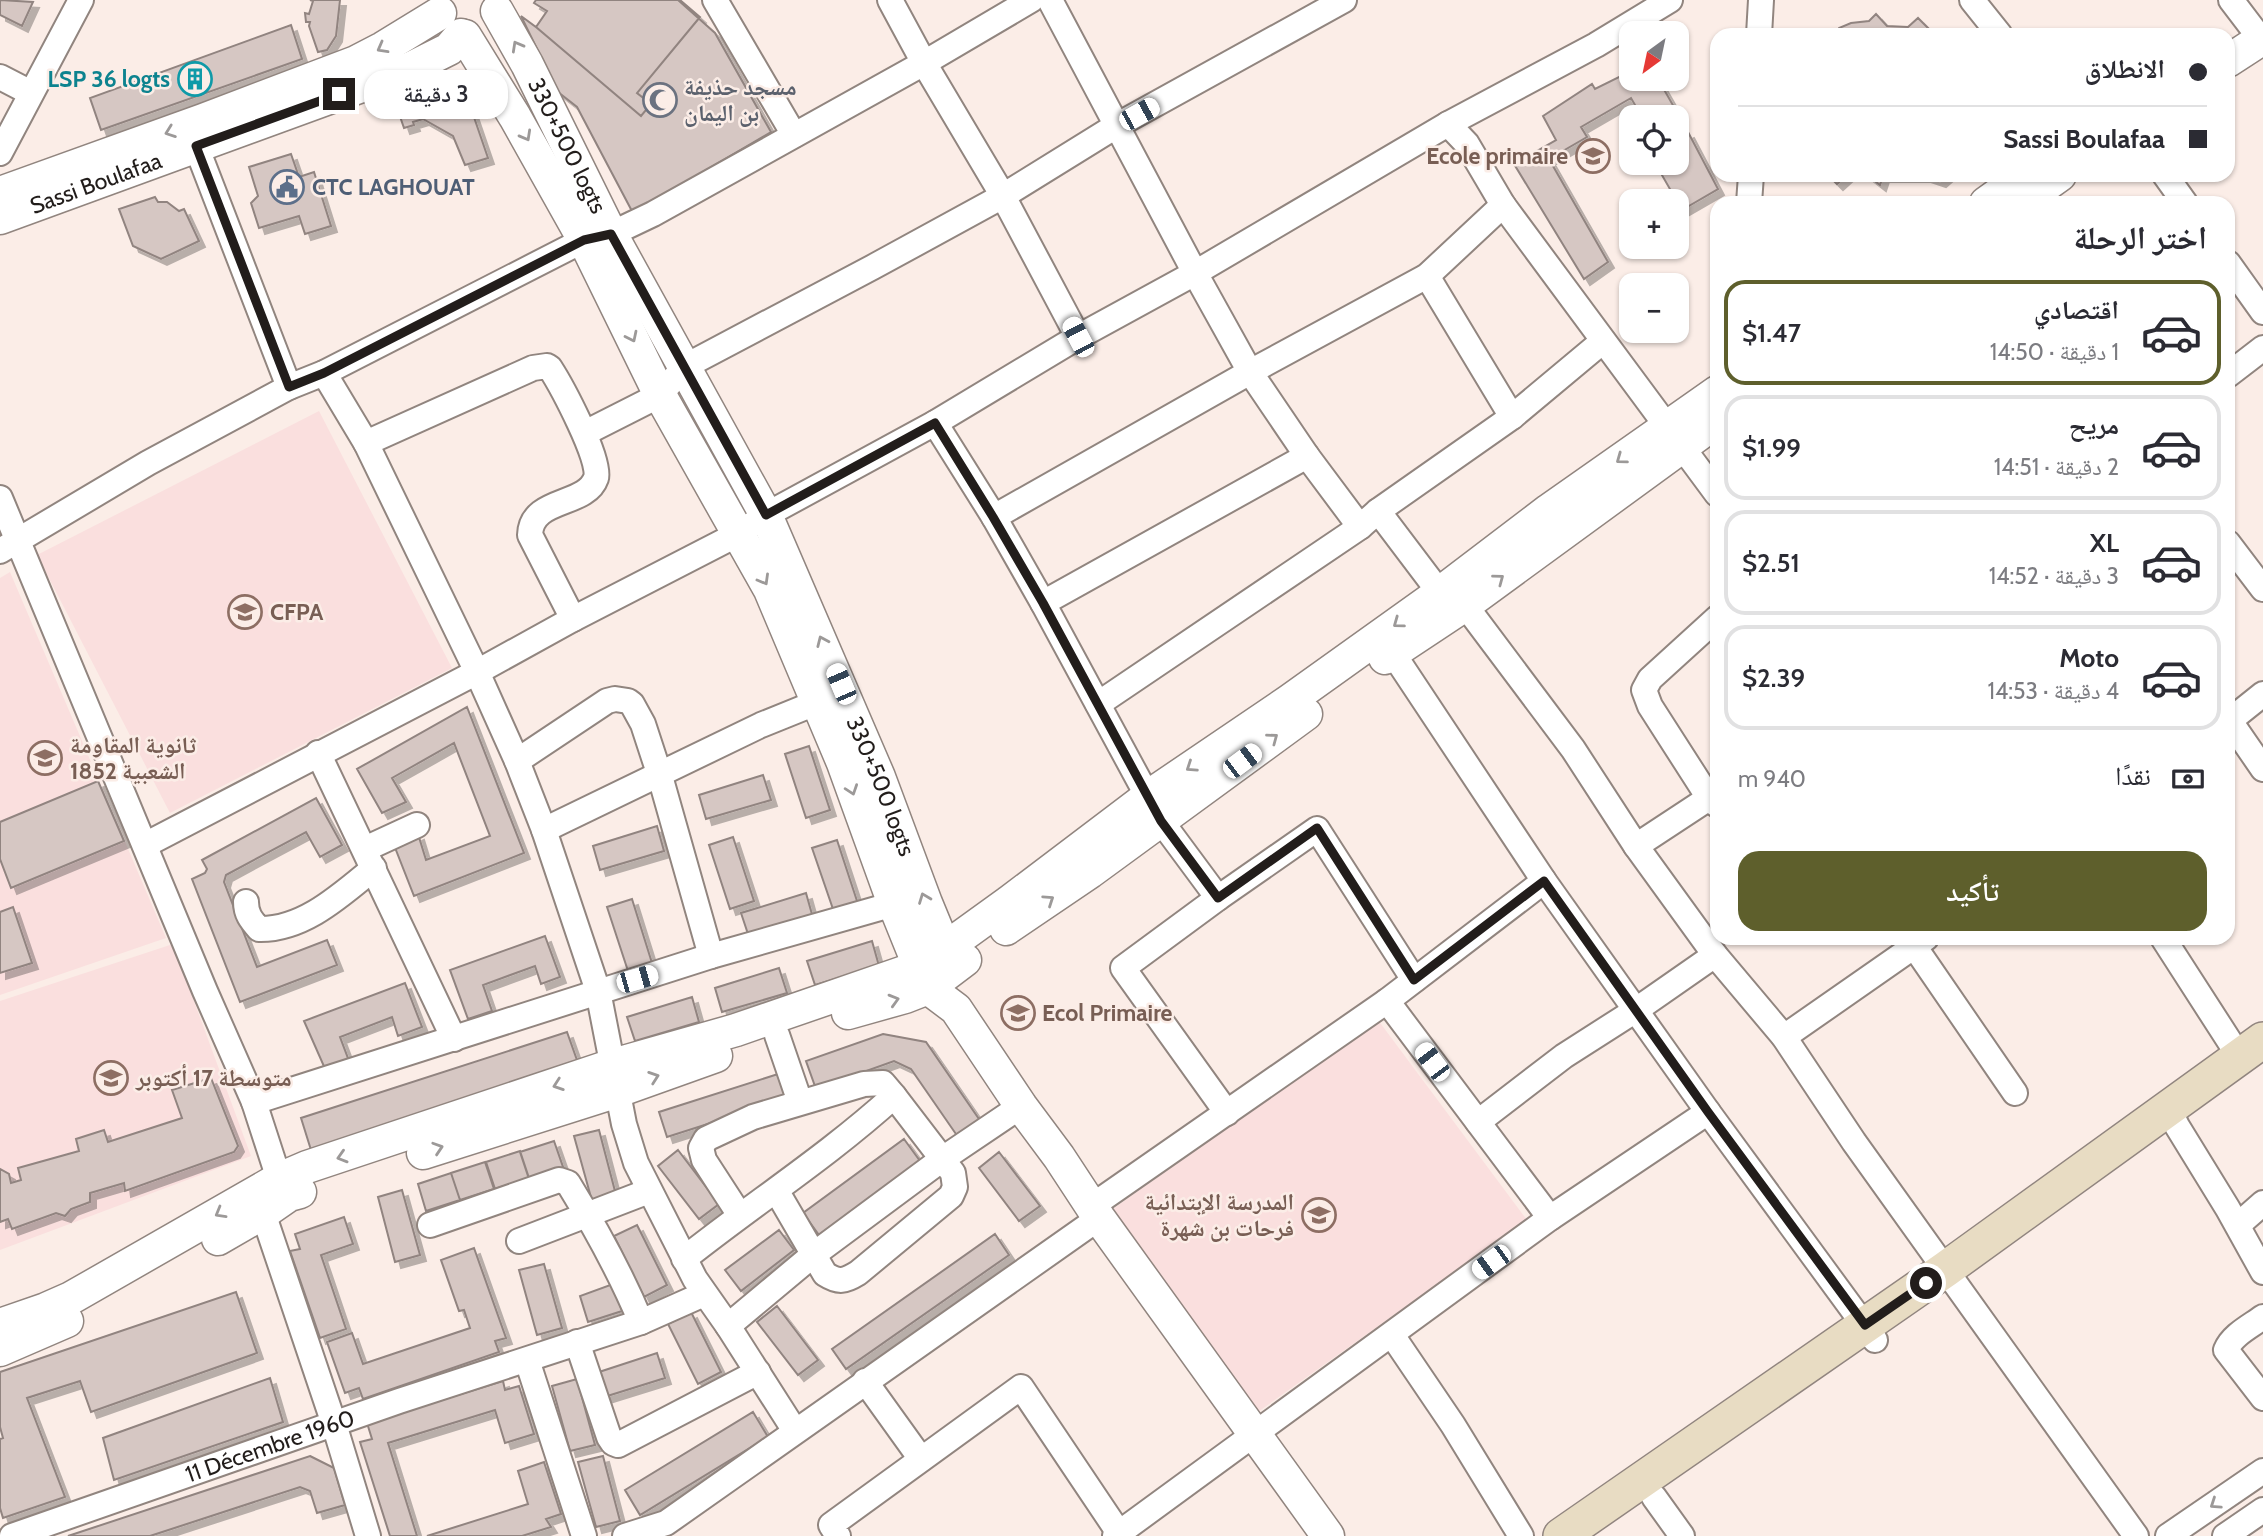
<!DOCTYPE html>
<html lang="ar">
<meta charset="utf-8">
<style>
body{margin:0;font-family:Cabin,"Noto Naskh Arabic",sans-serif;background:#f2f2f3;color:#2b2b33;direction:rtl;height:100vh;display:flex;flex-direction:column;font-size:26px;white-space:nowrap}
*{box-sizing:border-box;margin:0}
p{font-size:23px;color:#7c7c81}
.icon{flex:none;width:38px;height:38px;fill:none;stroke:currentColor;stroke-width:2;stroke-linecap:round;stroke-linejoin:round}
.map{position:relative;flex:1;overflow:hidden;direction:ltr}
.details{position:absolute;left:1710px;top:196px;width:525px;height:749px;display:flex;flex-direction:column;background:#fff;border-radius:21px;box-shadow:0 2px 5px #0004;direction:rtl}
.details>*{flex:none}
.guide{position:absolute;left:1710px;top:28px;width:525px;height:154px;border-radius:21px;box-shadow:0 2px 5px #0004;direction:rtl;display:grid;align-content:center;height:154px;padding:0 28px;background:#fff}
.needle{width:46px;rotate:213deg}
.controls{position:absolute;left:1619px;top:21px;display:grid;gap:14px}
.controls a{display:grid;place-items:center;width:70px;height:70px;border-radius:14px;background:#fff;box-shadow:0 2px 5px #0004;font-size:35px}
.end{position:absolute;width:32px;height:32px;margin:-16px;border:9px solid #221d1b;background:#fff;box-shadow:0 0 0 4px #fff}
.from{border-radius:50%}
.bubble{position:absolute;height:49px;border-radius:21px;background:#fff;box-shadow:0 2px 5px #0004;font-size:23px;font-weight:600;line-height:49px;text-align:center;direction:rtl}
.car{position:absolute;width:21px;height:42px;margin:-21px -10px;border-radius:9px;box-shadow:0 0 5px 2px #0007;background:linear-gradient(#fff 24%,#345 0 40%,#fff 0 76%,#345 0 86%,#fff 0)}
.guide b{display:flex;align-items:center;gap:24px;height:66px;font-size:26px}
.guide b+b{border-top:2px solid #e1e1e2}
.guide i{width:18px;height:18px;background:#2b2b33}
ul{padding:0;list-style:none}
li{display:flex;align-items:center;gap:21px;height:105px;margin:0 14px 10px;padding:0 14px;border:4px solid #e1e1e2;border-radius:21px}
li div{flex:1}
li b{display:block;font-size:26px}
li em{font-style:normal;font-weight:600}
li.active{border-color:#5e5f2c}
li>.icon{width:63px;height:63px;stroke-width:1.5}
h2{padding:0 28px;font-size:32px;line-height:84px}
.pay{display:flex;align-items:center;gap:18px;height:77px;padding:0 28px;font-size:26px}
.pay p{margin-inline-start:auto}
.button{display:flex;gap:14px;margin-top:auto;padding:14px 28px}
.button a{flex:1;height:80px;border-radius:21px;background:#5e5f2c;color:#fff;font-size:28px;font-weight:600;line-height:80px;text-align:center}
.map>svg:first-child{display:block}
.education{fill:#fadfde}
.building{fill:#d6c7c3;stroke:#918480;stroke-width:2;filter:url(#shadow)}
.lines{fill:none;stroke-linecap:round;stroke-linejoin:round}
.minor-casing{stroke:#91857f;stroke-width:28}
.tertiary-casing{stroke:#91857f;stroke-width:35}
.secondary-casing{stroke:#91857f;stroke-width:38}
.minor{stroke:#fff;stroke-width:24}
.tertiary{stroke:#fff;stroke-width:32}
.secondary{stroke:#e8dcc3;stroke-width:35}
.oneway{stroke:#9c9998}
.route{stroke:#221d1b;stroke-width:9}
.labels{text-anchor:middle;stroke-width:5;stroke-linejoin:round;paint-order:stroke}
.culture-label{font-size:23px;font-weight:bold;fill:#0d838f;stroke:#fbede7;text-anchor:end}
.worship-label{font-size:23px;font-weight:bold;fill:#5b616d;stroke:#fbede7;text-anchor:start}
.street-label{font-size:23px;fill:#221d1b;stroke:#fbede7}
.education-label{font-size:23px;font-weight:bold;fill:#785e54;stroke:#fbede7;text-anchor:start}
.service-label{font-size:23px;font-weight:bold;fill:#4e5e75;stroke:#fbede7;text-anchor:start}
</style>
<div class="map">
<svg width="2263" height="1536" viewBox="0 0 2263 1536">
<defs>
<filter id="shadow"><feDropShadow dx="6" dy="6" stdDeviation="0" flood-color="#0004"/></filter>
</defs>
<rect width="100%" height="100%" fill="#fbede7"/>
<path class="education" d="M319 411 452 668 170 813 37 555Z
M10 572 166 938 0 995V578Z
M173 944 251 1156 0 1250V1001Z
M1378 1020 1527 1220 1255 1414 1110 1211Z"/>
<path class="building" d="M0 0 33 2 22 26 0 15Z
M310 0H340L336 36 327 50 318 52 309 26 310 22H306L305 13 309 14 313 1Z
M536 0H678L715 33 771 132 633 213 577 107 558 92 521 16 536 27 547 11 534 3Z
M536 0H680L700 17 637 93 651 104 641 116 536 27 547 11 534 3Z
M1876 14 1887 26 1908 27 1918 18 1935 35H1834L1839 28 1851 23 1869 21Z
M291 25 302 59 101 130 90 98Z
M1631 71V79H1658L1674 107 1654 117H1642L1631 98 1581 127 1587 137 1549 159 1608 262 1584 279 1514 164 1556 140 1543 116 1592 84 1595 89Z
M444 82 466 94 488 158 465 165 453 136 423 119 413 122 414 125 404 128 394 99Z
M1688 132 1718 189 1682 210 1659 170 1663 166 1661 163H1676V138Z
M291 154 299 177 314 172 331 226 305 234 299 216 259 228 251 203 258 196 249 167Z
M1828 175H1847L1837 184Z
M1867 175H1947L1940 181 1925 176H1883L1880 185Z
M155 197 158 202H167L179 211 184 209 199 241 161 259 133 246 119 209Z
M467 707 524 853 414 896 394 845 418 834 426 860 490 836 454 743 392 778 406 802 382 813 357 769Z
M809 746 830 810 806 818 785 754Z
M763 775 771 800 706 819 699 795Z
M98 781 124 841 11 888 0 859V822Z
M316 798 342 845 320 857 306 832 226 875 224 882 257 967 327 940 337 965 240 1002 192 879 205 873 207 869 202 860Z
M657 826 664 851 600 870 593 846Z
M733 837 754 901 730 909 709 845Z
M837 840 858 904 834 912 812 848Z
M806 893 813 918 749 937 741 913Z
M632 899 652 963 628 971 607 907Z
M13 907 32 963 0 973V912Z
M545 936 560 977 541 984 535 966 483 985 492 1011 468 1019 450 970Z
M872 941 879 966 815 985 807 961Z
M779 968 787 993 722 1012 715 988Z
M405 983 422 1027 398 1036 392 1017 340 1037 349 1061 326 1071 304 1021Z
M692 997 699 1022 635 1041 627 1017Z
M567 1032 578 1063 311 1150 301 1118Z
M883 1034 926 1042 981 1122 958 1137 911 1069 894 1061 816 1089 806 1061Z
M778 1074 786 1099 667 1137 659 1112Z
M211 1078 238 1146 234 1152 125 1191 124 1183 90 1193V1202L71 1209 65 1216 56 1213 12 1229 8 1219 0 1222V1169L9 1174 11 1183 21 1180 18 1168 79 1151 76 1139 104 1130 108 1142 182 1118 172 1090Z
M599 1130 616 1195 592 1201 574 1136Z
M904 1139 920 1161 819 1235 803 1213Z
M554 1141 563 1167 529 1179 520 1152Z
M678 1150 719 1204 699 1219 658 1166Z
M520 1151 529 1178 495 1189 486 1162Z
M999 1152 1040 1206 1019 1221 979 1168Z
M485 1162 494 1189 460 1200 451 1173Z
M451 1173 460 1200 426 1211 418 1184Z
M402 1190 420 1255 395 1262 378 1197Z
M344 1217 353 1244 321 1255 346 1329 320 1338 290 1251 300 1249 295 1234Z
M637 1225 667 1285 644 1297 614 1236Z
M779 1230 794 1250 741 1291 725 1270Z
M995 1234 1009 1255 846 1369 832 1349Z
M474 1248 506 1338 495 1341 499 1352 363 1399 359 1388 345 1393 327 1342 352 1333 363 1364 470 1328 464 1310 459 1311 441 1260Z
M544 1264 562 1328 537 1335 519 1270Z
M613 1284 622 1311 588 1322 580 1296Z
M236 1292 257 1353 91 1412 80 1381 27 1398 65 1497 3 1518 0 1508V1439L3 1438 0 1427V1372Z
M777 1306 818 1360 798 1375 757 1322Z
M691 1312 721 1372 698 1384 668 1324Z
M657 1353 665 1378 601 1398 593 1374Z
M270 1378 283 1422 114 1480 103 1438Z
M577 1379 595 1445 570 1451 552 1386Z
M503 1381 505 1390 519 1386 534 1434 505 1443 495 1410 388 1443 417 1536H390L360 1442 372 1439 367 1423Z
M753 1412 768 1437 640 1515 625 1490Z
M310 1456 334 1468 345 1505 317 1513 310 1491 300 1487 150 1536H68Z
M603 1456 620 1521 596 1527 578 1462Z
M544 1462 561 1514 546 1519 551 1527 522 1536H427L528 1504 518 1471Z"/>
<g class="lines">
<g class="minor-casing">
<g id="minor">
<path d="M715 0 794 135"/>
<path d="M890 0 924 63 1003 196 1078 337"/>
<path d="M1050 0 1195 273 1250 372 1307 456 1360 527"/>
<path d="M1972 0 2000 35"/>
<path d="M2231 0 2263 42"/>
<path d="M1759 35 1761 0"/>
<path d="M0 77 31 93"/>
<path d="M1448 124 1467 144 1503 205 1717 494"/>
<path d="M196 146 289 387"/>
<path d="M0 153 81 0"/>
<path d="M2165 175 2185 203"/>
<path d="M1749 203 1751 175"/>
<path d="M2228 263 2263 312"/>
<path d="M1427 276 1512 417"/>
<path d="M324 373 366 443 477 672 517 761 544 830 598 991 624 1124 636 1163 695 1279 728 1326 795 1431"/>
<path d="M2228 375 2263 348"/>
<path d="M935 423 994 517 1043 603 1161 821 1218 898 1317 829 1414 980"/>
<path d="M585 433 660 395 684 367 873 267 1003 196 1116 126 1344 0"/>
<path d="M366 443 533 368 547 366 550 368C561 385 602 461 596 478 586 507 531 497 530 535L573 619"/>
<path d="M0 498 205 991 254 1102 279 1179 287 1192"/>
<path d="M1378 511 1440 593"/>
<path d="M994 517 1250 372 1427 276 1503 205"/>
<path d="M2228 543 2263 589"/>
<path d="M0 551 148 463 289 387 324 373 584 240 611 234 653 214 924 63 1031 0"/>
<path d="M1043 603 1307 456"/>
<path d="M1465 605 1573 749 1636 846 1715 955 1784 1037 1854 1142 2136 1536"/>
<path d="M1392 652 1544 881 1708 1112 1875 1340"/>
<path d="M1098 704 1360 527 1378 511 1512 417 1603 341"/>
<path d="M2230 721 2263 769"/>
<path d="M2228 722 2263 694"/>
<path d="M318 753 454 1039"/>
<path d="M517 761 607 701 615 699 628 701 632 704 643 724 660 776 711 956"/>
<path d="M1709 798 1650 706 1644 690 1650 679 1717 618"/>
<path d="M544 830 761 725 818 702"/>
<path d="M145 845 477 672 573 619 738 534 766 515 935 423 1078 337 1195 273 1448 124 1596 45 1670 0"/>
<path d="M1636 846 1709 798 1717 805"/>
<path d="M365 849 417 825"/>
<path d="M1218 898 1123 968 1227 1113"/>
<path d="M246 902C246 914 251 920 259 929 304 930 342 894 374 868"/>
<path d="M2163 938 2239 1056"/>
<path d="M1914 946 2015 1093"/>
<path d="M1387 1001 1550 1218"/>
<path d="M777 1035 800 1102"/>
<path d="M1784 1037 1926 938"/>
<path d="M254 1102 711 956 894 904"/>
<path d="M2169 1109 2177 1126 2228 1209 2263 1272"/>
<path d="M1478 1122 1564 1056 1636 1010 1715 955"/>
<path d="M1092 1206 1387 1001 1544 881"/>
<path d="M263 1213 334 1424 368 1536"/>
<path d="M739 1214 704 1160 701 1148 706 1139 753 1117 864 1084 883 1083 894 1096"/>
<path d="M430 1225 559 1180 568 1183C595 1227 621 1274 641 1322L704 1294"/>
<path d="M2238 1225 2263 1203"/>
<path d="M519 1241 649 1191"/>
<path d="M684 1259C753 1204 828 1156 894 1096L953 1173 955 1187 951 1196 858 1273C845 1281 839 1283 825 1274L776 1190"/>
<path d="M2263 1317C2251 1326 2232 1335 2226 1350L2263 1398"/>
<path d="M728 1326 813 1255 941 1160 1021 1106"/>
<path d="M1392 1335 1453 1425 1521 1536"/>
<path d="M577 1342 609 1437 613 1443 618 1445 758 1372"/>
<path d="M527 1360 584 1536"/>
<path d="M865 1381 921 1459"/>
<path d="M1654 1497 1682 1536"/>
<path id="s1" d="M12 1536 399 1401 641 1322"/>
<path d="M625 1536 666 1523 1099 1218"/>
<path d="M838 1536 831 1525 1021 1387 1119 1533"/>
<path d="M1115 1536 1550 1218 1708 1112"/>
<path d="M2168 1536 2263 1471"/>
<path d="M2225 1536 2263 1510"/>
</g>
</g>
<g class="tertiary-casing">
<g id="tertiary">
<path id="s2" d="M497 11 527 64 611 234 766 515 879 777 926 903 952 966"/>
<path d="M465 36 515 117 584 240 660 395 770 590 843 763 894 904 928 988 956 1009 1021 1106 1059 1157 1099 1218 1328 1536"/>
<path d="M2228 61 2263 38"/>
<path d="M0 193 203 120 356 62 383 48 440 13"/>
<path d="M1986 203 2025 175"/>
<path d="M2021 203 2060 175"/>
<path id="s3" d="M0 218 411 68 449 49 461 35"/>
<path d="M1385 658 1465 605 1717 421"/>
<path d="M1006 929 1090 872 1306 714"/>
<path d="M848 1013 905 997 928 988 965 960"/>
<path d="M423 1153 618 1091 716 1056"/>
<path d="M218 1239 263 1213 289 1195 300 1192"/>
<path d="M0 1325 46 1309 71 1298 279 1179 307 1167 613 1065 736 1030 919 967 1009 902 1149 796 1289 701 1440 593 1549 510 1717 392"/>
<path d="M0 1350 67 1321"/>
</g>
</g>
<g class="secondary-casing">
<path id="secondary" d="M1561 1536 1946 1269 2263 1040"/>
</g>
<use href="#minor" class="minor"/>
<use href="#tertiary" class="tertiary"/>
<use href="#secondary" class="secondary"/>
</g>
<defs><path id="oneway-chevron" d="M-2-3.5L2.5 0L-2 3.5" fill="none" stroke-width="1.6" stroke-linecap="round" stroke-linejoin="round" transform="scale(1.75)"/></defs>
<g class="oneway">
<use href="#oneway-chevron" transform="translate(517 46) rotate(-119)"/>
<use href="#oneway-chevron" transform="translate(382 48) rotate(151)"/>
<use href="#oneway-chevron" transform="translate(170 132) rotate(160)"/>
<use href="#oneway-chevron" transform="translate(526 136) rotate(61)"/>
<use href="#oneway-chevron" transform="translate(632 337) rotate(64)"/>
<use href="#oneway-chevron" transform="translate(1621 459) rotate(144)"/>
<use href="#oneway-chevron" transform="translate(1499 579) rotate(-37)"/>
<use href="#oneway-chevron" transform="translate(764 580) rotate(60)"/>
<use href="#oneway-chevron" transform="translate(1398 623) rotate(144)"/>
<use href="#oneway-chevron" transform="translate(822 641) rotate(-114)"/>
<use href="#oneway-chevron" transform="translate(1273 738) rotate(-37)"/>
<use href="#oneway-chevron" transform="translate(1191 767) rotate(146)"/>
<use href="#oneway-chevron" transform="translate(852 790) rotate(71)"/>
<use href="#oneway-chevron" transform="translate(924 898) rotate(-111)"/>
<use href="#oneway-chevron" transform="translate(1049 900) rotate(-34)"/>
<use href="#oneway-chevron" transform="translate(894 1000) rotate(-16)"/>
<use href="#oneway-chevron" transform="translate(654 1077) rotate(-19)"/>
<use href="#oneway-chevron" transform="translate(558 1085) rotate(161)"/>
<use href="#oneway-chevron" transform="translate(438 1148) rotate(-18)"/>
<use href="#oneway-chevron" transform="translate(342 1157) rotate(163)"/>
<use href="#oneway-chevron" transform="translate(220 1213) rotate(150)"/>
<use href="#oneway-chevron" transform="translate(2215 1504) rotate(146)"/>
</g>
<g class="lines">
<path class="route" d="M339 94 196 146 289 387 324 373 584 240 611 234 766 515 935 423 993 517 1043 603 1161 821 1218 898 1317 828 1414 980 1544 881 1708 1112 1865 1325 1926 1283"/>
</g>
<defs>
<g id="building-ring" transform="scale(1.75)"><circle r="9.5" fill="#fbede7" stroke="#0f9aa8" stroke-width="1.5"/><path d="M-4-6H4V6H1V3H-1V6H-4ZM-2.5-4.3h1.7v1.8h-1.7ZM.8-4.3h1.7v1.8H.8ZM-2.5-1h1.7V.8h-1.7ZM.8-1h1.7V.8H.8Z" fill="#0f9aa8"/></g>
<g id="mosque-ring" transform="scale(1.75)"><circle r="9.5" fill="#fbede7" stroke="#6b7280" stroke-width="1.5"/><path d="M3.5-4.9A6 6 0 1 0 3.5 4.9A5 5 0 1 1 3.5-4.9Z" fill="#6b7280"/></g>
<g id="school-ring" transform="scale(1.75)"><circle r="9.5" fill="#fbede7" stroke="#8d6e63" stroke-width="1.5"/><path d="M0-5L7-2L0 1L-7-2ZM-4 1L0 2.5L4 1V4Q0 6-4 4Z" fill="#8d6e63"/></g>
<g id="civic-ring" transform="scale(1.75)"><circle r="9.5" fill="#fbede7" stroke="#5c6f8a" stroke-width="1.5"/><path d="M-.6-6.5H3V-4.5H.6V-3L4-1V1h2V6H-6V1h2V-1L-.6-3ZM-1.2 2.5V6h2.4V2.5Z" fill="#5c6f8a"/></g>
<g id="university-ring" transform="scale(1.75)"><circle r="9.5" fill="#fbede7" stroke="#8d6e63" stroke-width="1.5"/><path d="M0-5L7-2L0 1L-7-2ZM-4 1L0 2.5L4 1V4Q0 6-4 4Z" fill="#8d6e63"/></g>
</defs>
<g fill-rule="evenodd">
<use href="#building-ring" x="195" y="79"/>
<use href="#mosque-ring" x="660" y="100"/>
<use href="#school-ring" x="1593" y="156"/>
<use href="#civic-ring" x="287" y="187"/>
<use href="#university-ring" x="245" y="612"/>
<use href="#school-ring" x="45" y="758"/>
<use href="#school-ring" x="1018" y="1013"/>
<use href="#school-ring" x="111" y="1078"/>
<use href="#school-ring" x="1319" y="1215"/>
</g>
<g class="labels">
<g class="culture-label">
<text x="170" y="87">LSP 36 logts</text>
</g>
<g class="worship-label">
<text x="684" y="95">مسجد حذيفة<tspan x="684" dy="26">بن اليمان</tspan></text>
</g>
<g class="street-label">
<text dy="8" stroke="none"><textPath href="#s2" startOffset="152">330+500 logts</textPath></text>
<text dy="8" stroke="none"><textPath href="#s3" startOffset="102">Sassi Boulafaa</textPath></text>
<text dy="8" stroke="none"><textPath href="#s2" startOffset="866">330+500 logts</textPath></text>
<text dy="8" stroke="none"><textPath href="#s1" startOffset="273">11 Décembre 1960</textPath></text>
</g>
<g class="education-label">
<text x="1568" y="164" text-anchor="end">Ecole primaire</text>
<text x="270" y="620">CFPA</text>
<text x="70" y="753">ثانوية المقاومة<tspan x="70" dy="26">الشعبية 1852</tspan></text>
<text x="1042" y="1021">Ecol Primaire</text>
<text x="136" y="1086">متوسطة 17 أكتوبر</text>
<text x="1294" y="1210" text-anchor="end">المدرسة الإبتدائية<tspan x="1294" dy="26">فرحات بن شهرة</tspan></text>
</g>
<g class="service-label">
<text x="312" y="195">CTC LAGHOUAT</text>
</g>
</g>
</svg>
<div class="controls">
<a><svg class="needle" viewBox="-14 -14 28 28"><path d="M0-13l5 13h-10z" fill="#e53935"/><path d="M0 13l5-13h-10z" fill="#7c7c81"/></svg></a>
<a><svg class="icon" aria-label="locate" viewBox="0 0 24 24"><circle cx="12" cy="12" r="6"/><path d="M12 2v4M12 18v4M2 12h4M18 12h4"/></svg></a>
<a>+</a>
<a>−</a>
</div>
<i class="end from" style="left:1926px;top:1283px"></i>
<i class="end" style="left:339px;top:94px"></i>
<div class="bubble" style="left:364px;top:70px;width:144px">3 دقيقة</div>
<i class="car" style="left:1139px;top:114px;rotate:61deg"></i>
<i class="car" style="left:1078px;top:337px;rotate:332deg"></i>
<i class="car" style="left:841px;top:684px;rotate:337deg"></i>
<i class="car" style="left:1242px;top:761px;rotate:53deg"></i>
<i class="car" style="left:637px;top:979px;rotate:74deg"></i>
<i class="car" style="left:1432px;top:1062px;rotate:323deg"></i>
<i class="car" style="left:1491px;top:1262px;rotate:234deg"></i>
<div class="guide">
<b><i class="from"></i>الانطلاق</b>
<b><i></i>Sassi Boulafaa</b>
</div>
<section class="details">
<h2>اختر الرحلة</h2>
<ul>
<li class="active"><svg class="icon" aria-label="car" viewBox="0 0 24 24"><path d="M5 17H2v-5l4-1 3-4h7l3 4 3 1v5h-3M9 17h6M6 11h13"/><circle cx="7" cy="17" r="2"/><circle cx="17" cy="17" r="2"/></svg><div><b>اقتصادي</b><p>1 دقيقة · 14:50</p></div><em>$1.47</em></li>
<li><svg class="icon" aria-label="car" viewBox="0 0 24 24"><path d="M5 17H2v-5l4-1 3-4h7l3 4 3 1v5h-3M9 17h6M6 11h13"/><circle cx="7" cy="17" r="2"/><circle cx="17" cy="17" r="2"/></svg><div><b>مريح</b><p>2 دقيقة · 14:51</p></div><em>$1.99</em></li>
<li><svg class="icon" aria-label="car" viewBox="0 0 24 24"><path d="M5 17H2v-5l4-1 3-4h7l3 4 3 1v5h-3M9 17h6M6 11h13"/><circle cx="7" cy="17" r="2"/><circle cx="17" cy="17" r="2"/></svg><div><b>XL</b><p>3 دقيقة · 14:52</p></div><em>$2.51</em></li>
<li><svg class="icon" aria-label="car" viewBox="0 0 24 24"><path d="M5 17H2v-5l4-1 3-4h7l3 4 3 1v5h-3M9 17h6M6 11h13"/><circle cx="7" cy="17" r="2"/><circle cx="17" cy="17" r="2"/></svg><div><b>Moto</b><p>4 دقيقة · 14:53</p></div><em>$2.39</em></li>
</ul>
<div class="pay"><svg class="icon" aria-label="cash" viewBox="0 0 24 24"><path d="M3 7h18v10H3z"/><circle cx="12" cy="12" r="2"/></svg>نقدًا<p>940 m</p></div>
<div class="button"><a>تأكيد</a></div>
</section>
</div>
